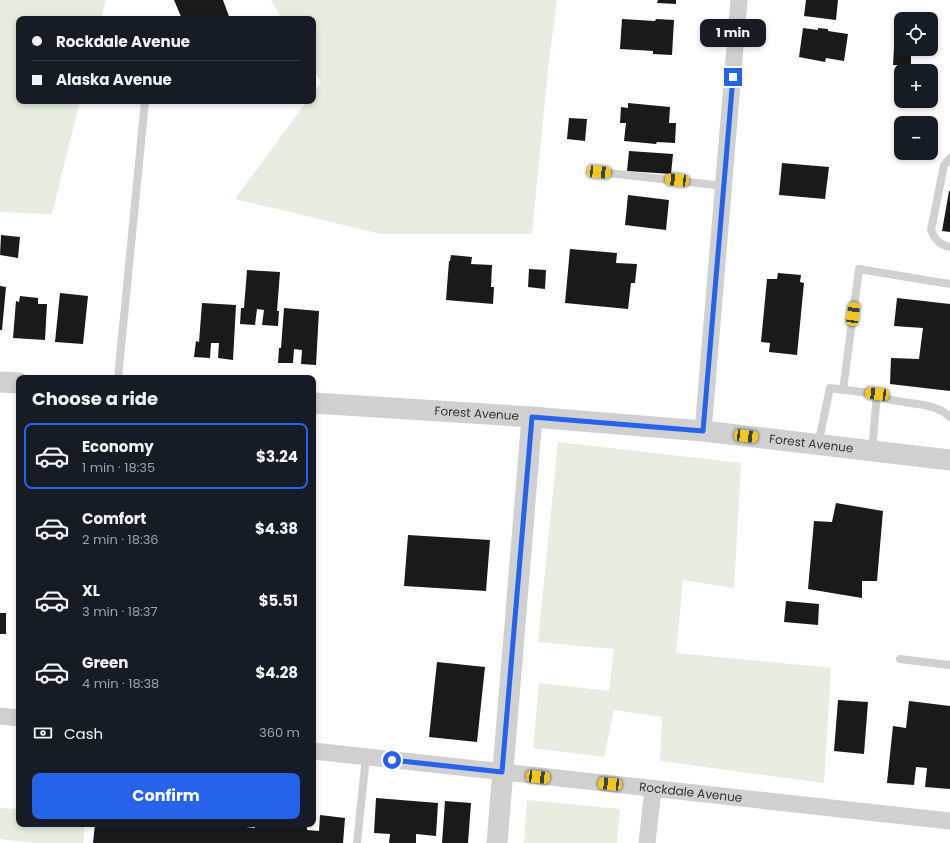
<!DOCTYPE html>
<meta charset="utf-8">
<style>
body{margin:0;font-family:Poppins,sans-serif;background:#242831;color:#f1f3f6;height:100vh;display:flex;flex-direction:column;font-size:15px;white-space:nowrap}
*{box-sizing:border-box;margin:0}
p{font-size:13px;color:#9ea1a6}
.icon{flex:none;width:22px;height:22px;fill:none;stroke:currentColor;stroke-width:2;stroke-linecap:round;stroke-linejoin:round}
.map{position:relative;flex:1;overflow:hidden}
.details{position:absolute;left:16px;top:375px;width:300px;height:452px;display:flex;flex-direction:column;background:#171b24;border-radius:8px;box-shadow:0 2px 6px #0003}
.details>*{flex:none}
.guide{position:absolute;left:16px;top:16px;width:300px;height:88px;border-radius:8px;box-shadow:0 2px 6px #0003;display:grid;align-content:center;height:88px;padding:0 16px;background:#171b24}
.fabs{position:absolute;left:894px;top:12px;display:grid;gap:8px}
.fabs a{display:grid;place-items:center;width:44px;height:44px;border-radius:8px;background:#171b24;box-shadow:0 2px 6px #0003;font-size:20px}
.end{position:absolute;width:18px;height:18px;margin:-9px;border:5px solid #2563eb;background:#fff;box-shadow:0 0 0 2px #fff}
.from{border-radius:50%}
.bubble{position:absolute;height:28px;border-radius:8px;background:#171b24;box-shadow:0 2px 6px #0003;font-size:13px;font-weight:700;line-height:28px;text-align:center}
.car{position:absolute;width:12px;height:24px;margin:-12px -6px;border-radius:5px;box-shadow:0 0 3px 1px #0007;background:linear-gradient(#f5c518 24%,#345 0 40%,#f5c518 0 76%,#345 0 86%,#f5c518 0)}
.guide b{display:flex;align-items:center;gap:14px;height:38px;font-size:15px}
.guide b+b{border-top:1px solid #363941}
.guide i{width:10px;height:10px;background:#f1f3f6}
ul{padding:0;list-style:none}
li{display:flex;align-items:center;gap:12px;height:66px;margin:0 8px 6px;padding:0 8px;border:2px solid transparent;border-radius:8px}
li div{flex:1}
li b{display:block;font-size:15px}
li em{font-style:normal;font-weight:700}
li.on{border-color:#2563eb}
li>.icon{width:36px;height:36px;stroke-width:1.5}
h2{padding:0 16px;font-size:18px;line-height:48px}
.pay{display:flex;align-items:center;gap:10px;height:44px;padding:0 16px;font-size:15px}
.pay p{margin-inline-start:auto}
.action{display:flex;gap:8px;margin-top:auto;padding:8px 16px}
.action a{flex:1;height:46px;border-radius:8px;background:#2563eb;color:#fff;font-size:16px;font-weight:700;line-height:46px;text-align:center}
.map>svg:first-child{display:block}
.green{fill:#e6ecdf}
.building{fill:#1a1a1a}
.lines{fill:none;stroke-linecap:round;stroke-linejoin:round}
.service{stroke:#d0d0d0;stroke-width:8}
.minor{stroke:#d0d0d0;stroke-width:17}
.tertiary{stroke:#d0d0d0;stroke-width:21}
.route{stroke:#2563eb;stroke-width:5}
.labels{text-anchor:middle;stroke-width:4;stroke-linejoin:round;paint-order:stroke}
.street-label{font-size:12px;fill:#333;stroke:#fff}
</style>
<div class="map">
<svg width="950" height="843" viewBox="0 0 950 843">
<rect width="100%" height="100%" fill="#fff"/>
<path class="green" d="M0 0H106L101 19H19V101H80L52 214 0 212Z
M271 0H557L548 69 532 234H381L235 199 307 101H313V93L321 82 313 69V19H282Z
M558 442 741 463 734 588 683 580 676 653 831 668 824 783 660 761 662 717 614 710 604 757 533 748 539 683 609 691 614 649 538 642Z
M527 800 620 809 617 843H524Z
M0 808 19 809V824H85L83 843H35L0 839Z"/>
<path class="building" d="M174 0H223L230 19H182Z
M658 0H676V4L657 3Z
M806 0H838L836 20 804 16Z
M622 19 655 21 656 19 674 20 672 55 653 54V51L620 49Z
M803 28 818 30V28L828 29V31L848 34 844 61 826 58 825 62 799 57Z
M894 48 911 49V66L893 65Z
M628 103 670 107 669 123H676L675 143 657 142 656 144 624 141 626 123H620L621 107 628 108Z
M569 118 587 119 585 141 567 139Z
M629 151 673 154 671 174 627 171Z
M782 163 829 167 825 199 779 195Z
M949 191H950V232L942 231Z
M628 195 669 200 666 230 625 225Z
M1 235 20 237 18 258 0 255Z
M570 249 617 253 616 263 637 264 635 283H631L628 309 565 303Z
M451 255 472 257 471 264 492 265 491 287H494L493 304 446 300 449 261H450Z
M529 269 546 270 545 289 528 287Z
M247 270 280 272 277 311H279L278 326 262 325 264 310 257 309 255 325 240 324 241 308H244Z
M778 273 801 275 800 282 804 283 797 355 769 352 770 343 761 342 767 279H777Z
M0 286 6 287 2 330H0Z
M60 293 88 296 83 344 55 342Z
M20 296 38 298V304H47L45 340 13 338 16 301 19 302Z
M897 298 950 304V391L890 384 891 358 919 359 923 328 894 326Z
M202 303 236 305 233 360 218 358 219 343H211L210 358 194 357 196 341 199 342Z
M284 308 319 311 316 365 301 364 302 350 294 349 293 363H278L279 348H281Z
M836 503 883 511 877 581H862V598L808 589 814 521 832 522Z
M408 535 490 540 486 591 404 586Z
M786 601 819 604 818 625 784 622Z
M0 613H6V634H0Z
M437 662 485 667 477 742 429 737Z
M838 700 868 702 864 754 834 751Z
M909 701 950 706V789L925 787 927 768 916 767 914 785 887 783 893 726 906 728Z
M376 798 438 803 436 836 416 834V843H389L390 834 374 833Z
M445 801 471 803 468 843H442Z
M320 815 345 818 343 843H93L95 824H217L255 828V824H307V830L319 831Z"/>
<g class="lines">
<path class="service" d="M950 158 944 165 931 230C935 240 940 245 950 247
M599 172 724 186
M118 378 145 101
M843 390 859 269 950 284
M818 445 830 388 877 394C895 407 930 398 950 417
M872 451 877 394
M900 659 950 665
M357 843 366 757"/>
<g class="minor">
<path d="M703 431 739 0"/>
<path d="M0 716 19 718"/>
<path id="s1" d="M313 751 950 821"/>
<path d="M647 843 653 789"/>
</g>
<g class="tertiary">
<path d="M0 382 19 383"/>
<path id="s2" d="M313 403 532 417 703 431 950 460"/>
<path d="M497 843 532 417"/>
</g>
</g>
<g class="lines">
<path class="route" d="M392 760 502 772 532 417 703 431 733 77"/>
</g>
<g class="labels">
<g class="street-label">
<text dy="4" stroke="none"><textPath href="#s2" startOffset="164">Forest Avenue</textPath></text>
<text dy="4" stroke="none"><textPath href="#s2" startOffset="500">Forest Avenue</textPath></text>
<text dy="4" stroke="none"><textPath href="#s1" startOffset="380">Rockdale Avenue</textPath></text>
</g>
</g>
</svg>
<div class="fabs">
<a><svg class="icon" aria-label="locate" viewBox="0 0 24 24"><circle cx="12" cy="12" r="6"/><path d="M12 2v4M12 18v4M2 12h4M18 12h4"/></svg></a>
<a>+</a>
<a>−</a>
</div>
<i class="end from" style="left:392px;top:760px"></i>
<i class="end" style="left:733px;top:77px"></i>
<div class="bubble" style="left:700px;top:19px;width:66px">1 min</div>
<i class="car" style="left:599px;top:172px;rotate:96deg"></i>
<i class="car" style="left:677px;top:180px;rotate:276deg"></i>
<i class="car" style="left:853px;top:314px;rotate:8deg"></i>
<i class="car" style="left:877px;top:394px;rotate:277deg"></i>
<i class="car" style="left:746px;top:436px;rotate:97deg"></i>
<i class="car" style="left:538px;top:777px;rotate:96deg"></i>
<i class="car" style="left:610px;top:784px;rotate:276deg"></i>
<div class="guide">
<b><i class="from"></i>Rockdale Avenue</b>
<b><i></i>Alaska Avenue</b>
</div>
<section class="details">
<h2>Choose a ride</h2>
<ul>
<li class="on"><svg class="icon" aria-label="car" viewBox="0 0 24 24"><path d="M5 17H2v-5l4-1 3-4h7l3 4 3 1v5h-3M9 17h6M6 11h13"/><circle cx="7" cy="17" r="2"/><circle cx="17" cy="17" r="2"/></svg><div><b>Economy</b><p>1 min · 18:35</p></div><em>$3.24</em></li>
<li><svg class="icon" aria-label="car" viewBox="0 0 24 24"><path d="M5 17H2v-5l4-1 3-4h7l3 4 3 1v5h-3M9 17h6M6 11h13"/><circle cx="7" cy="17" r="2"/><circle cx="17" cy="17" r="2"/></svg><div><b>Comfort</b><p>2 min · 18:36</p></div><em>$4.38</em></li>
<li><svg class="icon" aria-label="car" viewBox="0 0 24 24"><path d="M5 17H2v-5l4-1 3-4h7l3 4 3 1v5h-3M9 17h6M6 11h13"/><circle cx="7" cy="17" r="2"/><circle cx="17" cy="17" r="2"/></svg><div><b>XL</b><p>3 min · 18:37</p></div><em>$5.51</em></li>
<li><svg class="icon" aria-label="car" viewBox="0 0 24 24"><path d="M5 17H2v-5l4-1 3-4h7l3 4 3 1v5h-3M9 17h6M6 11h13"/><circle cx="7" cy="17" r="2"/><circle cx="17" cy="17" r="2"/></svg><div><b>Green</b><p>4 min · 18:38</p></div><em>$4.28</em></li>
</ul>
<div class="pay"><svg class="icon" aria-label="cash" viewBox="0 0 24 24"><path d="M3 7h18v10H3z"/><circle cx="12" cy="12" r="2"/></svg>Cash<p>360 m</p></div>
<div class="action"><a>Confirm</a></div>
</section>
</div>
